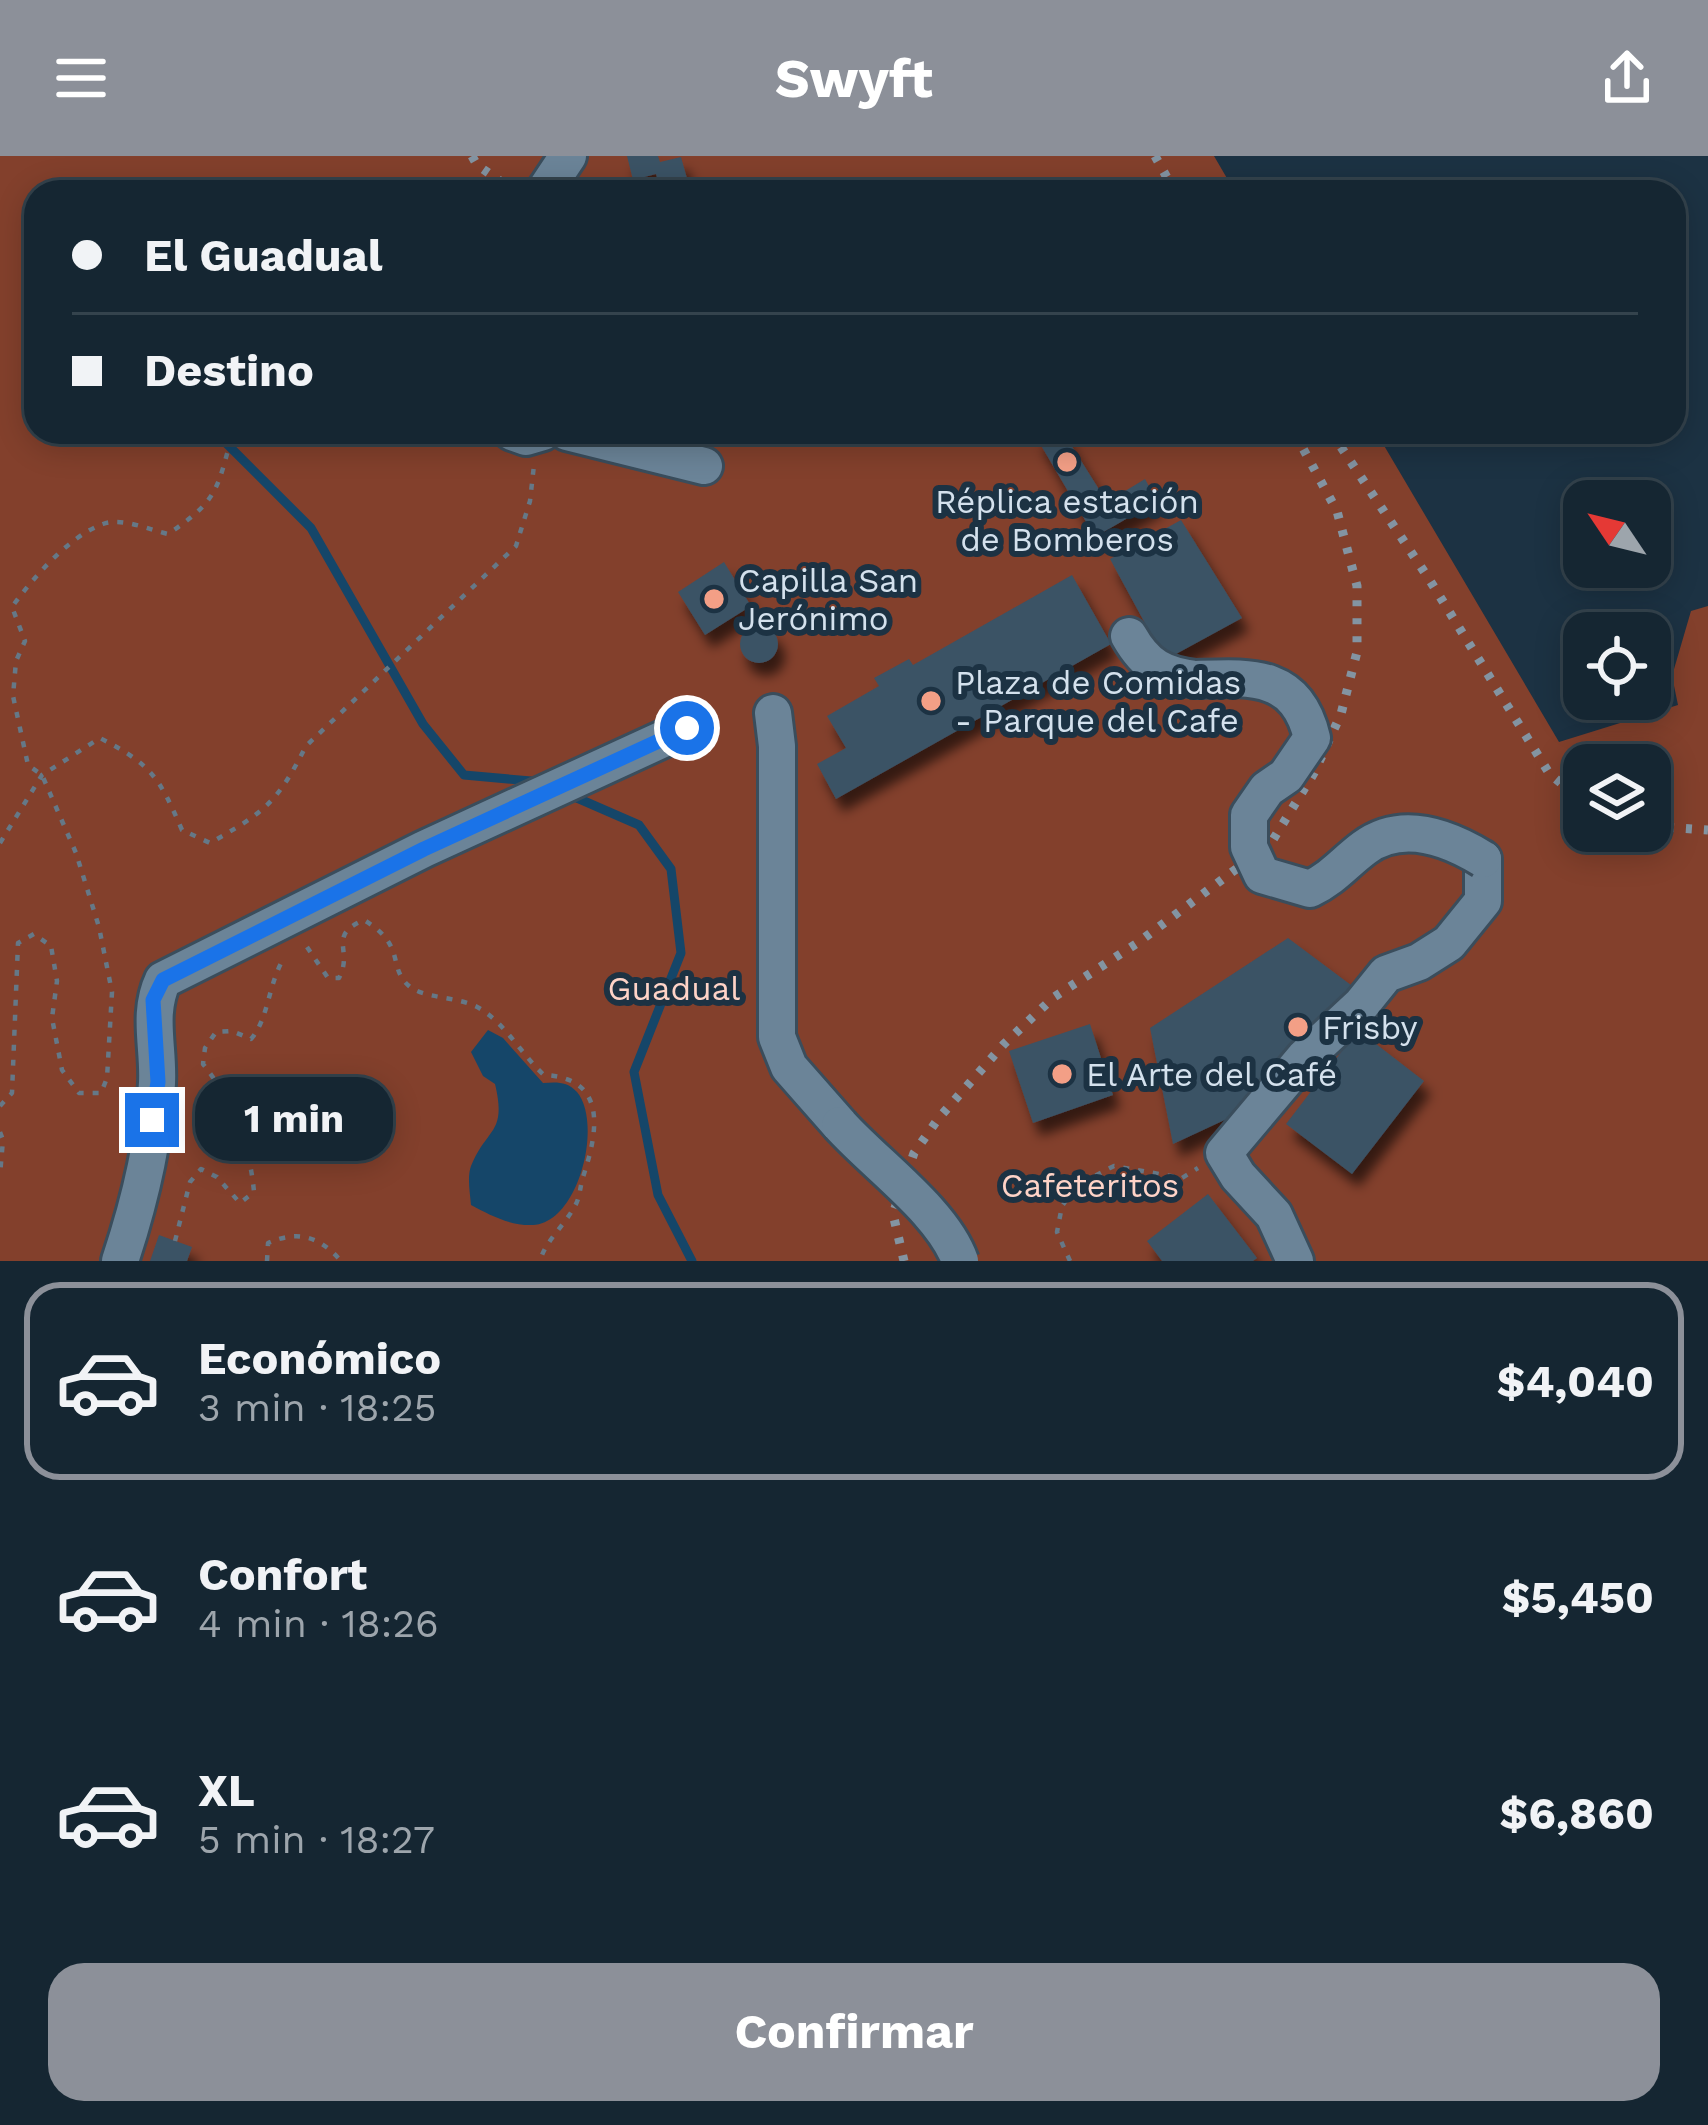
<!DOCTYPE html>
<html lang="es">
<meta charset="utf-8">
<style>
body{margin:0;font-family:"Work Sans",sans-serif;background:#22323e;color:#f1f3f6;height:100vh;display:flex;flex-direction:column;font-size:45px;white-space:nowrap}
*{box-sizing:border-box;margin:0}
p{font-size:39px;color:#9da5ac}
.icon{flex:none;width:66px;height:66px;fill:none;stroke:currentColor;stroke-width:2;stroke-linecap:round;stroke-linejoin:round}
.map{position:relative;height:1105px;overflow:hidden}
.side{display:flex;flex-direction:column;background:#152632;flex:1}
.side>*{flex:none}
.hud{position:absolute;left:24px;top:24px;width:1662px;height:264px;border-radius:36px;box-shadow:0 6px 30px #0003,0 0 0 3px #34434d;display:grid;align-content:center;height:264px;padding:0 48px;background:#152632}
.needle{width:78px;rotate:305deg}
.controls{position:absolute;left:1563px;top:324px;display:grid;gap:24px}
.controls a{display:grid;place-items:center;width:108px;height:108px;border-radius:24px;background:#152632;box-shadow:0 6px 30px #0003,0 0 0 3px #34434d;font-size:60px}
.end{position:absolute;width:54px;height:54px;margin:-27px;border:15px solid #1a73e8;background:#fff;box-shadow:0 0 0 6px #fff}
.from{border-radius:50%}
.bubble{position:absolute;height:84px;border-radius:36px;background:#152632;box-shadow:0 6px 30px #0003,0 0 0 3px #34434d;font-size:39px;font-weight:700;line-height:84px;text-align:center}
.hud b{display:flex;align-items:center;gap:42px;height:114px;font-size:45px}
.hud b+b{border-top:3px solid #34434d}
.hud i{width:30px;height:30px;background:#f1f3f6}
ul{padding:21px 0 0;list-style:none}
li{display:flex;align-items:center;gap:36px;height:198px;margin:0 24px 18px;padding:0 24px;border:6px solid transparent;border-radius:36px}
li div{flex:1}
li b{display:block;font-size:45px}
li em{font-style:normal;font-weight:700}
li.active{border-color:#8c9099}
li>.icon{width:108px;height:108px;stroke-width:1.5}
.cta{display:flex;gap:24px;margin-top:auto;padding:24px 48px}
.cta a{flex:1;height:138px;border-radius:36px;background:#8c9099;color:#fff;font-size:48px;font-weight:700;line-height:138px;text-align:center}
header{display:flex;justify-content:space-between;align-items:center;height:156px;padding:0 48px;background:#8c9099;color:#fff;font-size:54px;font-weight:700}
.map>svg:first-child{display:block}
.green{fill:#83402c;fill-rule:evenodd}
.water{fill:#154669}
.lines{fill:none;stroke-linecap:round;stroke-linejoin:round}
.stream{stroke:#154669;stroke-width:9}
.building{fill:#3b5265;filter:url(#shadow)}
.minor-casing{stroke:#3a4d5c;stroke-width:42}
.path{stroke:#657887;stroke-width:4.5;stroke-dasharray:6 9;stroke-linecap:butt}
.minor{stroke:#6b8498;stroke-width:36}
.rail{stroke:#8394a2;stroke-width:9;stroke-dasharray:6 12;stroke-linecap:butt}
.minor-bridge-casing{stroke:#3a4d5c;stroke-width:42;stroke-linecap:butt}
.minor-bridge{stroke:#6b8498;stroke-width:36}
.route{stroke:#1a73e8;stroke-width:15}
.poi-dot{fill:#f39f86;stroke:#1c3243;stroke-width:4.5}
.labels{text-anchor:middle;stroke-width:12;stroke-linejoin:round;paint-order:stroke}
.poi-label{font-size:33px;fill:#d4e1ed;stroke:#1c3243;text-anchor:start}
.park-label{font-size:33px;fill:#fed3c7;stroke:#1c3243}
</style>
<header><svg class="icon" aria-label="menu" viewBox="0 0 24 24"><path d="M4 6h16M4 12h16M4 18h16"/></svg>Swyft<svg class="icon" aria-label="share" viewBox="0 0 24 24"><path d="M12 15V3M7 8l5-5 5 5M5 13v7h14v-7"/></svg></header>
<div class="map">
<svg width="1708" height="1105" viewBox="0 0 1708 1105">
<defs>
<filter id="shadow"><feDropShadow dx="7" dy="13" stdDeviation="6" flood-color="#0009"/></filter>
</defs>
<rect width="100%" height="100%" fill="#1c3243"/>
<path class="green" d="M0 0H1214L1235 36H36V276H1376L1559 586 1678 549 1672 520 1691 455 1708 450V1105H0ZM1584 609H1650V675H1584Z"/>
<path class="water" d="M488 874 503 882 543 927C556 926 567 925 577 936 603 967 579 1067 533 1069 510 1070 490 1059 471 1049 470 1037 467 1021 471 1010 487 971 507 978 495 928L483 920 471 896Z"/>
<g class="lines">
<path class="stream" d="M222 283 311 372 423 568 464 619 531 625
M577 642 639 669 671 713 681 797 634 916 658 1039 692 1105"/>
</g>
<path class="building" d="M627 0H658L660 6 681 1 688 26 660 33 656 18 633 24Z
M1045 276H1063L1107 346 1145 323 1157 345 1095 381 1036 281Z
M1181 364 1242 462 1165 504 1110 403Z
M724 406 751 450 705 479 678 436Z
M1072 419 1111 488 836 643 817 608 846 592 827 560 879 530 874 522 909 503 913 509Z
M740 488a19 19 0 1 1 38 0a19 19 0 1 1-38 0Z
M1288 782 1359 835 1273 911 1231 961 1173 988 1150 872Z
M1090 868 1113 939 1033 967 1009 895Z
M1358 874 1424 925 1352 1018 1286 968Z
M1208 1038 1257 1102 1253 1105H1162L1147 1085Z
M159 1079 192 1091 187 1105H150Z"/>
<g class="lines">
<g class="minor-casing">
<path id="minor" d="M544 36 568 0
M512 276 526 281 543 276
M567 276 704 310
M1129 480C1146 510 1163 519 1196 523
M773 557 777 590V881L789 911 840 969
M120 1105C139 1048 154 988 157 927 159 891 147 858 163 824L424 693 687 572
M1295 1105 1274 1059 1238 1020 1224 997 1304 902 1361 849 1386 818 1419 806 1449 787 1483 745V703"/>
</g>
<path class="path" d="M0 687 42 619 100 582C152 609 159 621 182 674L210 687C265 656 277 647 306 590L516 390 530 345 534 309
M307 791 328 822H339C354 794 326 780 364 764 407 790 387 811 409 830 424 843 458 840 479 852 506 868 521 898 544 919 608 922 598 976 583 1021 580 1031 580 1040 576 1048 566 1068 545 1085 540 1105
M0 950 12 937 18 787 34 778 51 790 57 825 52 862 62 914 79 937H101L107 922 112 836 99 771 76 697 42 619 28 609 13 540 16 505 25 485 12 451C32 423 69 380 103 368 122 361 150 374 168 378 219 344 217 333 233 276
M0 976 3 984 0 1019
M175 1085 190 1026 201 1013 217 1021 240 1047 254 1036C250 990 232 944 203 908L205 892 216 876 232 875 251 883C269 862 268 828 284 802
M267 1105 268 1087C298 1074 319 1080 341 1105
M1070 1105 1057 1076 1062 1050 1077 1029 1114 1010 1182 1022 1198 1012"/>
<use href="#minor" class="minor"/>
<path class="rail" d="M472 0 477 9 516 36
M1155 0 1175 36
M1331 276 1429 423 1549 617 1584 647
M1650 670 1708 674
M904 1105 893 1058 914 997 938 963 1004 888 1054 841 1136 788 1271 687 1314 617 1341 558 1357 496V430L1337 355 1294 276"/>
<g class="minor-bridge-casing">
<path id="minor-bridge" d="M1196 523C1251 521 1297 517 1312 582L1286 620 1267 633 1249 659V691L1262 719 1310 733C1334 721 1344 707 1364 692 1402 664 1447 681 1483 703
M840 969C876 1009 943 1056 960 1105"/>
</g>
<use href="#minor-bridge" class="minor-bridge"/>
</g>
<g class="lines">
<path class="route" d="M152 964 158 926 153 844 163 824 424 693 687 572"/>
</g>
<g class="poi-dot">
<circle cx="1067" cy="306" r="12"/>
<circle cx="714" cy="443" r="12"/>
<circle cx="931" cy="545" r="12"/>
<circle cx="1298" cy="871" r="12"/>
<circle cx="1062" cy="918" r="12"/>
</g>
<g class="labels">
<g class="poi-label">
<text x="1067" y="357" text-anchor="middle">Réplica estación<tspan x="1067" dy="38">de Bomberos</tspan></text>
<text x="738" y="436">Capilla San<tspan x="738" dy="38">Jerónimo</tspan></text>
<text x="955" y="538">Plaza de Comidas<tspan x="955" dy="38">- Parque del Cafe</tspan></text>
<text x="1322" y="883">Frisby</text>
<text x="1086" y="930">El Arte del Café</text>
</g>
<g class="park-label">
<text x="674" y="844">Guadual</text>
<text x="1090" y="1041">Cafeteritos</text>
</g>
</g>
</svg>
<div class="controls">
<a><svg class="needle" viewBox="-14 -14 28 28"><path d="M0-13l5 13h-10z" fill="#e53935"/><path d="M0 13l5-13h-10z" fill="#9da5ac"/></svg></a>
<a><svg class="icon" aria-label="locate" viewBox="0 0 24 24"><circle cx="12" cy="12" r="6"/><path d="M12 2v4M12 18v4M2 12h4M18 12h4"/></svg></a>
<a><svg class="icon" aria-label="layers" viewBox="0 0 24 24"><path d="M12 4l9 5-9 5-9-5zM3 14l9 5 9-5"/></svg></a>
</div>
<i class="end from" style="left:687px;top:572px"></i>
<i class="end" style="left:152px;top:964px"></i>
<div class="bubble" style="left:195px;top:921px;width:198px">1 min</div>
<div class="hud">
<b><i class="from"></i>El Guadual</b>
<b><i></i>Destino</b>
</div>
</div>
<section class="side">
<ul>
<li class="active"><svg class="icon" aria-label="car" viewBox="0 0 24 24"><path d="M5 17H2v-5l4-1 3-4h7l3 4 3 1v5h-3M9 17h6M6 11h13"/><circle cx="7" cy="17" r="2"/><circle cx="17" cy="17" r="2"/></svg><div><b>Económico</b><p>3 min · 18:25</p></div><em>$4,040</em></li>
<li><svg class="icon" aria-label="car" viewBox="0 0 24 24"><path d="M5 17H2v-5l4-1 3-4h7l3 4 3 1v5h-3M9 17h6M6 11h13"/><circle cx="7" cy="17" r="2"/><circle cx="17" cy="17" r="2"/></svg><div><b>Confort</b><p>4 min · 18:26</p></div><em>$5,450</em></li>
<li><svg class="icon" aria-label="car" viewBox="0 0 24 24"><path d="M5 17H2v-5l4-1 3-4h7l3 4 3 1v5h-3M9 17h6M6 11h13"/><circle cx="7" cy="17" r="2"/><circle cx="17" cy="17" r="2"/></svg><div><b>XL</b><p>5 min · 18:27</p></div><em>$6,860</em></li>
</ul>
<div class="cta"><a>Confirmar</a></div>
</section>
